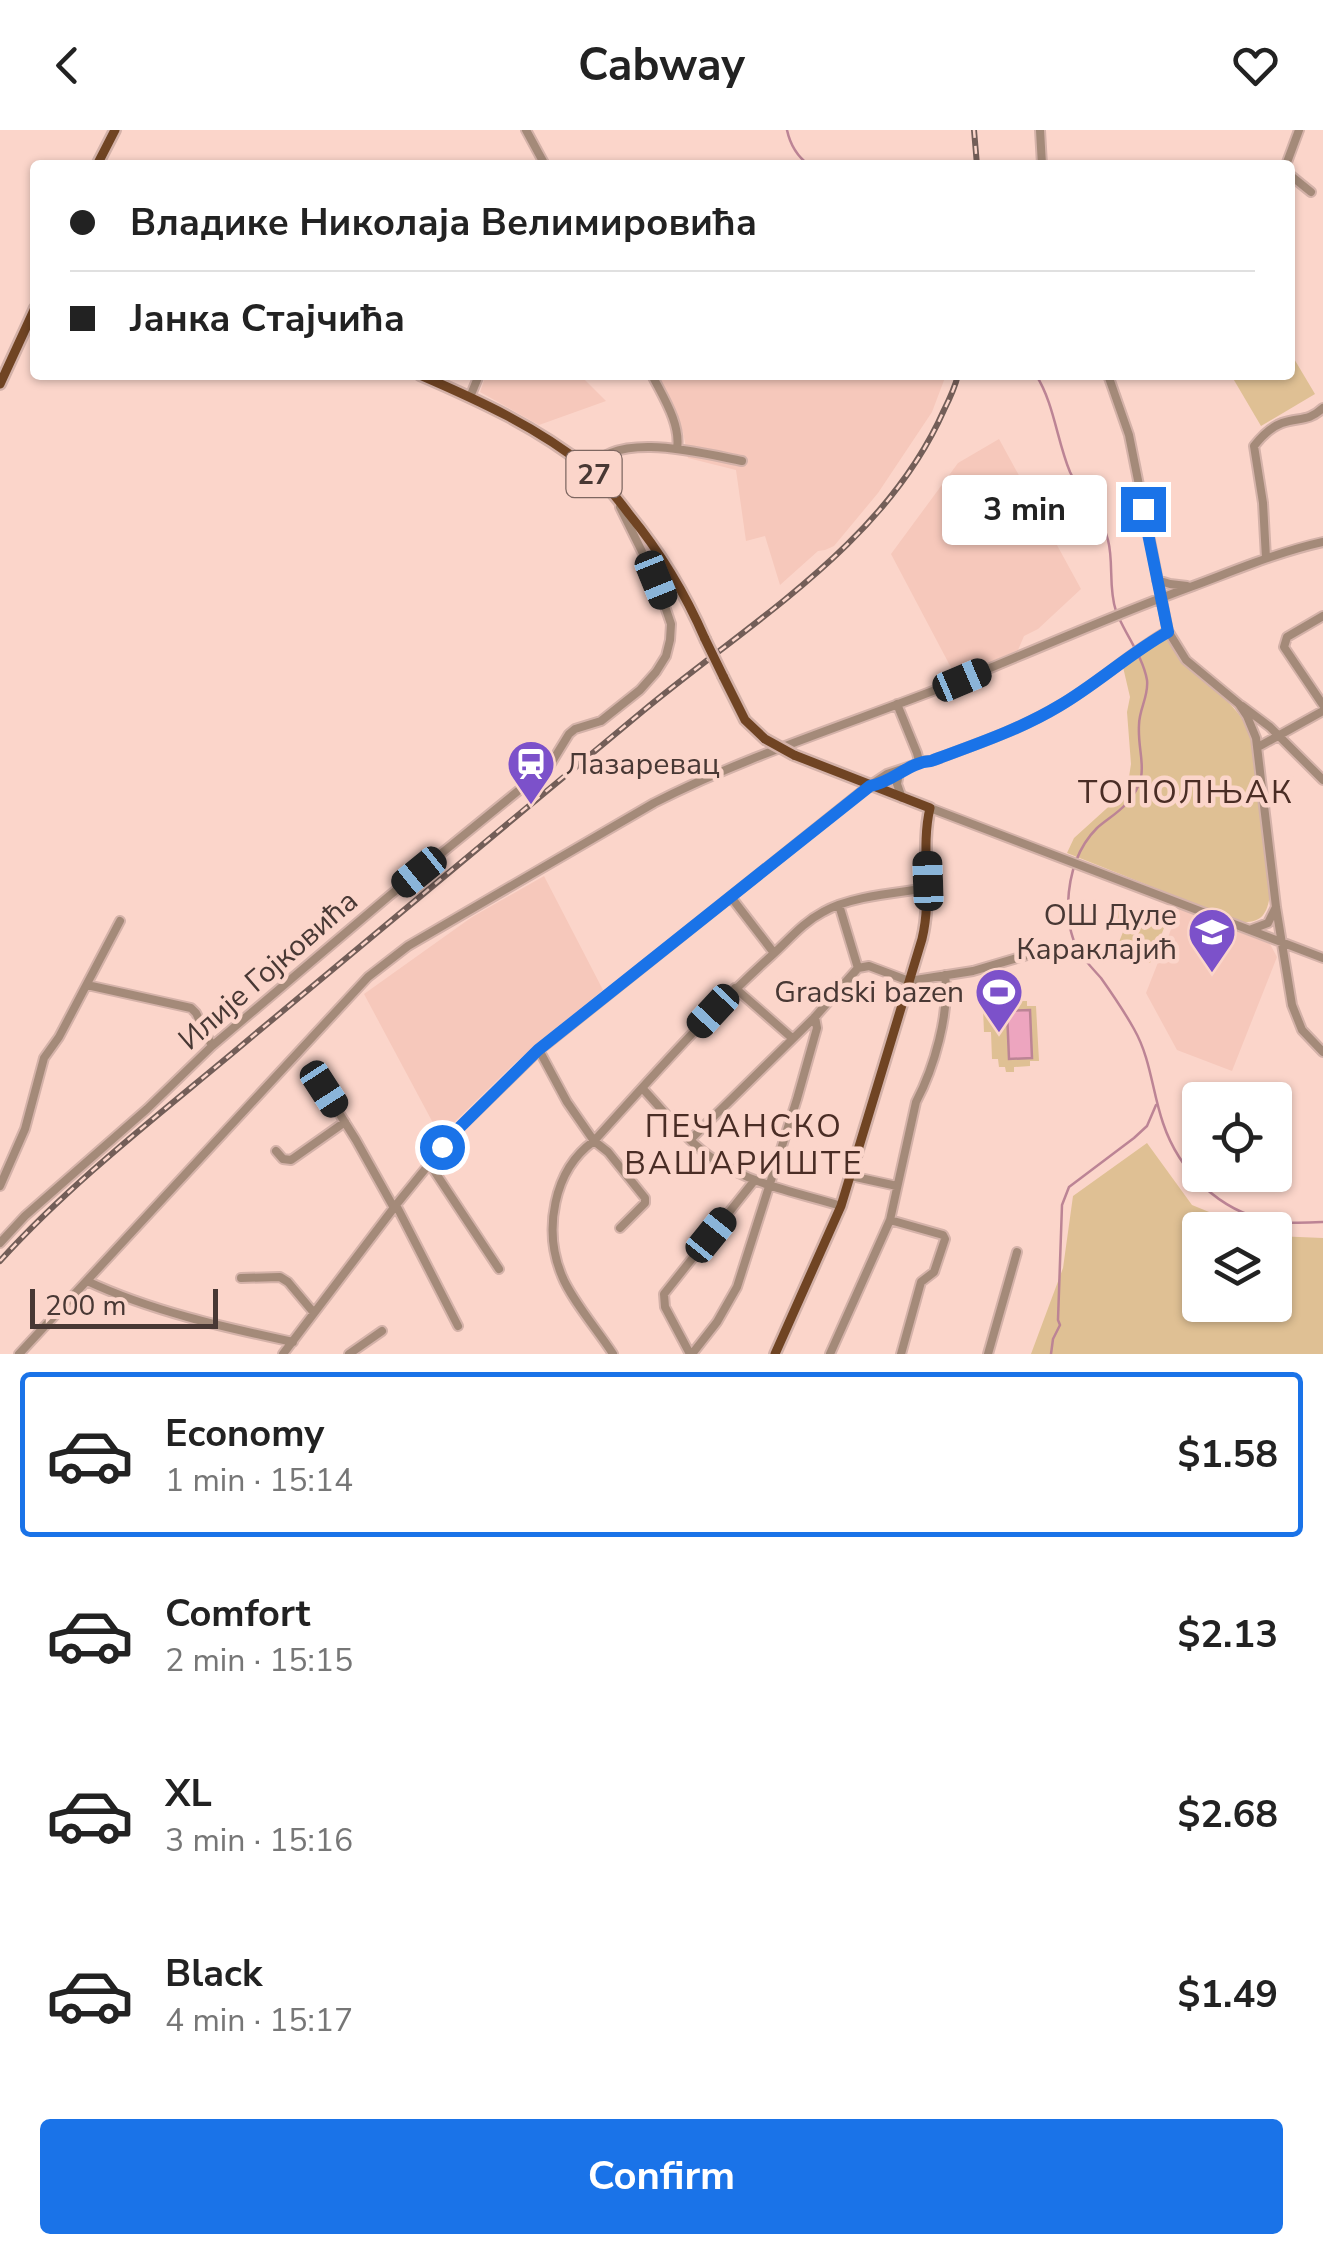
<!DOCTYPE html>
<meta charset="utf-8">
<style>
body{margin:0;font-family:"Nunito Sans",sans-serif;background:#f2f2f2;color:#222;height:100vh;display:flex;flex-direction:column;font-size:38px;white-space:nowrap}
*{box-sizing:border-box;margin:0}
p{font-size:32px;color:#767676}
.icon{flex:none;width:55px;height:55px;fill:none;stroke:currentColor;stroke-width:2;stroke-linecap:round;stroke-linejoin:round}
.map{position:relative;height:1224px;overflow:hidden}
.details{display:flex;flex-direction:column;background:#fff;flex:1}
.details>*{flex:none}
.banner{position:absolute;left:30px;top:30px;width:1265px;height:220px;border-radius:10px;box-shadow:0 2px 8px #0004;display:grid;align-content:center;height:220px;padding:0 40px;background:#fff}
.controls{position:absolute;left:1182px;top:952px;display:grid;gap:20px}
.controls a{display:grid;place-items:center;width:110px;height:110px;border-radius:10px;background:#fff;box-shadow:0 2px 8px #0004;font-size:50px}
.scale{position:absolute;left:30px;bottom:25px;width:188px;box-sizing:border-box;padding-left:10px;border:5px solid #483834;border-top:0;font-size:28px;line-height:35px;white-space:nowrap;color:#483834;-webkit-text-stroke:8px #fbd5ca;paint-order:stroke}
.end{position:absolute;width:45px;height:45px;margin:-22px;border:12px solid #1a73e8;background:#fff;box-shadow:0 0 0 5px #fff}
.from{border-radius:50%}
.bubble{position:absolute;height:70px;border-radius:10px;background:#fff;box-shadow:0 2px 8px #0004;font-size:32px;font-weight:700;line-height:70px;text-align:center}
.car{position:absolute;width:30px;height:60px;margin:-30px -15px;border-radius:12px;box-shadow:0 0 8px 2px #0007;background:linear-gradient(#222 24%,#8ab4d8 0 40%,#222 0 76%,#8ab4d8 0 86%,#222 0)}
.banner b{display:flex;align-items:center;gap:35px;height:95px;font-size:38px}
.banner b+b{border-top:2px solid #e0e0e0}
.banner i{width:25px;height:25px;background:#222}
ul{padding:18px 0 0;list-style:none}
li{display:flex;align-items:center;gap:30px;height:165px;margin:0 20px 15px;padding:0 20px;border:5px solid transparent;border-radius:10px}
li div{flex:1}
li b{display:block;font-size:38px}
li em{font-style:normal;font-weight:700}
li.active{border-color:#1a73e8}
li>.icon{width:90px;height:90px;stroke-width:1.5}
.action{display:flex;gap:20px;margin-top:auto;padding:20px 40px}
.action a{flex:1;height:115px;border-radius:10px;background:#1a73e8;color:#fff;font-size:40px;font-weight:700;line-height:115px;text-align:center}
header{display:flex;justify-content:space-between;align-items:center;height:130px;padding:0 40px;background:#fff;font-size:45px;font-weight:700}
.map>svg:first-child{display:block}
.built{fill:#f6c8bb}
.green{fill:#dfc094}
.water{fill:#eda5bf;stroke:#bc8495;stroke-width:2.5}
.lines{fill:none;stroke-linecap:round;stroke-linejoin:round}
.stream{stroke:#bc8495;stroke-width:2.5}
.minor-casing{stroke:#d4b2a9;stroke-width:12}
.major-casing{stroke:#d4b2a9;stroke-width:14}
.minor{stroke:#a48a79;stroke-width:8}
.major{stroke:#704423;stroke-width:9}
.rail-casing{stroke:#735e58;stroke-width:6}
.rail{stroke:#fbd5ca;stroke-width:2.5;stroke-dasharray:8;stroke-linecap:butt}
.major-bridge-casing{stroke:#d4b2a9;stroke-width:14;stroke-linecap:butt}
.major-bridge{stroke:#704423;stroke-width:9}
.route{stroke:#1a73e8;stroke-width:12}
.labels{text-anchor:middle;stroke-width:9;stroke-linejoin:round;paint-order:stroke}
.shield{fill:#fbd5ca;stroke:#7e6761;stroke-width:2.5}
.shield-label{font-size:28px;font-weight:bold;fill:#483834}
.poi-label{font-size:30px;fill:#483834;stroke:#fbd5ca;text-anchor:end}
.street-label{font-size:30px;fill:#483834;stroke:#fbd5ca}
.neighbourhood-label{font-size:32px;letter-spacing:2.5px;fill:#4a2d25;stroke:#fbd5ca}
</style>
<header><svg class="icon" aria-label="back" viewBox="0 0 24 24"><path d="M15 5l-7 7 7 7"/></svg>Cabway<svg class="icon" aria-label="heart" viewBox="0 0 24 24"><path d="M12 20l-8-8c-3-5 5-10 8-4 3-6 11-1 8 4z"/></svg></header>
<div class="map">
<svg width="1323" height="1224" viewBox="0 0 1323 1224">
<rect width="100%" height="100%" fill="#fbd5ca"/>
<path class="built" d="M486 245H580L606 271 539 295 480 262Z
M686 245H946L932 282 878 363 834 416 825 420 818 421 780 455 765 406 746 411 736 340 688 328 683 302 659 246Z
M999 309 1081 459 1038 499 1024 506 1018 520 956 547 891 424 958 333Z
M544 746 603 860 516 932 440 1006 364 864 472 787Z
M1179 779 1270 814 1277 827 1232 941 1177 920 1146 863Z"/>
<path class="green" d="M1290 222 1315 264 1261 296 1231 245H1290Z
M1167 509C1173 518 1179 528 1186 536 1213 563 1239 572 1253 610L1270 765C1267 785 1261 793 1241 792L1067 723 1074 708 1127 660 1131 634 1127 582 1130 567 1123 537 1147 519Z
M1116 773 1166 793 1150 833 1115 822 1125 797 1109 790Z
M1022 859V871H1027V876H1036L1039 931H1030V936L1014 937V942H1006L1005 937H999L998 929H992L991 902H984L983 879H995V875H992V863Z
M1147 1013 1192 1075 1253 1100H1200V1175H1275V1106L1323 1108V1224H1031L1063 1138 1073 1066Z"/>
<path class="water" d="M1030 880 1032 928 1009 929 1007 881Z"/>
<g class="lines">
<path class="stream" d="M787 0C790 14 798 27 809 35
M1036 245C1054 273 1057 311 1070 342 1081 366 1101 384 1108 410 1114 433 1108 458 1116 481
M1119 488C1128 508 1143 528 1147 550 1149 566 1139 579 1139 595 1137 627 1153 645 1126 674 1118 683 1106 690 1097 698 1077 718 1069 747 1068 774 1067 788 1071 806 1077 818 1083 829 1093 839 1101 848 1113 865 1124 881 1134 899 1151 929 1152 961 1163 993 1179 1041 1219 1081 1270 1091 1288 1094 1305 1093 1323 1092
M1051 1224 1053 1209 1060 1195 1058 1190 1062 1075 1069 1057 1134 1008 1147 996 1156 975"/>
<g class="minor-casing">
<path id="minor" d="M526 0 545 35
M1040 0 1042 35
M1286 35 1299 0
M1290 45 1311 62
M652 245C663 267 681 294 677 319
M1108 245 1129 305 1168 501 1186 530 1239 574 1247 586 1256 608 1276 777 1292 875 1302 900 1323 922
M470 267 479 245
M590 340C614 299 705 324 742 331
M1266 428 1263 373 1254 316C1261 307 1271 297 1282 293 1299 287 1308 292 1323 278
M1157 450 1170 454 1187 456
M1323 486 1287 507 1284 517 1323 575
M897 574 917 623 919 631
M1242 576 1270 597 1323 650
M1258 617 1323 581
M899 643 897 654 902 668
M930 678 1323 828
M731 767 774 823
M839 775 858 838 869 836 909 851 973 841 1058 816
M1252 799 1268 793 1276 777
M87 855 191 878 196 883 212 916
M735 858 792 908
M539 920 567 972 594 1011 608 1022 645 1068V1073L620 1098
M642 958C665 982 687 1012 715 1030 753 1055 799 1063 841 1076
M324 959 356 1010 394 1078
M690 1010 815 887 858 838
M276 1021 283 1029 291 1030 345 992
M429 1033 499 1139
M851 1046 897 1056
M0 1056 25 999 44 928 59 907 120 791
M396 1075 458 1196
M890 1090 943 1105 945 1109 934 1142 921 1152 901 1224
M0 1113 25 1086 147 979 212 916 389 766 550 635 569 604 575 599 601 591 640 560 656 542 666 526 670 510 671 494 656 450 620 377
M241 1148 280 1147 288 1152 314 1183
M87 1151C151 1181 223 1197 293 1212
M19 1224 368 847 408 816 654 673C754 622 862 590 966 548 1042 517 1116 484 1193 456 1236 440 1278 422 1323 412
M283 1224 396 1075 456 1001 539 920 869 656 887 644 914 635 919 631H931C974 615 1019 600 1059 576 1097 554 1130 523 1168 501
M349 1224 382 1201
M613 1224C599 1202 571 1169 562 1146 543 1101 553 1040 594 1011 651 948 707 884 770 827 788 811 802 793 823 782 851 766 897 763 928 758
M690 1224 665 1177 664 1164 754 1051
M692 1224 717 1192 737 1157 797 969 817 898 815 887
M830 1224 890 1090 916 972C934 938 950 883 945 845
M988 1224 1017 1122"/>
</g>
<g class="major-casing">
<path id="major" d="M97 35 115 0
M420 245C480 271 537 297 588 338 604 351 617 368 629 384 661 423 685 463 705 509
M0 254 35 178
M723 546 745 590 765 609
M775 1224 841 1076 922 809C933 764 920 720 930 678L794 625"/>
</g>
<use href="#minor" class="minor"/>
<use href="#major" class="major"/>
<g class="rail-casing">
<path id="rail" d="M974 0 977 35
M0 1131C76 1047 168 978 254 905 384 797 513 688 643 581 751 491 885 414 944 280 950 268 955 257 958 245"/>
</g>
<use href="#rail" class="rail"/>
<g class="major-bridge-casing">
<path id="major-bridge" d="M705 509 723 546
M765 609 794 625"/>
</g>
<use href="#major-bridge" class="major-bridge"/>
</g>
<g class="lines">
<path class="route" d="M442 1017 456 1001 538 920 870 656C893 652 909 632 931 631 974 615 1019 600 1059 576 1097 554 1130 523 1168 502L1143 379"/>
</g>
<defs>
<g id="station-pin" transform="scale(2.5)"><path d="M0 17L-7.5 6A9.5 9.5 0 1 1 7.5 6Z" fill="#7c51ca" stroke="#fbd5ca"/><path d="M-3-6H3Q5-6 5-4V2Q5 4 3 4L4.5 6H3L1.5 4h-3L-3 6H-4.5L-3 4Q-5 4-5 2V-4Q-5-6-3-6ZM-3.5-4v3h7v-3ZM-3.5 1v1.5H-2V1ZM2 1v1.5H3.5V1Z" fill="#fff"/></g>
<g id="school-pin" transform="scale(2.5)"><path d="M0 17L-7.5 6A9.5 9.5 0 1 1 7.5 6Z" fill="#7c51ca" stroke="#fbd5ca"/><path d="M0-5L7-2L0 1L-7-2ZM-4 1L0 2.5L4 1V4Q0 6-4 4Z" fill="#fff"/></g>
<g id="stadium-pin" transform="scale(2.5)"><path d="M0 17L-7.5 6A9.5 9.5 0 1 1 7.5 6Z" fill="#7c51ca" stroke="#fbd5ca"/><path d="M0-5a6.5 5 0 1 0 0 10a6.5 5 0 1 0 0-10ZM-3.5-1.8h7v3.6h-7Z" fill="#fff"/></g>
</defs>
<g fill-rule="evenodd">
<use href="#station-pin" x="531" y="634"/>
<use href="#school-pin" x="1212" y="802"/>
<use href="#stadium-pin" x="999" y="862"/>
</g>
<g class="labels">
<rect class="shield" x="566.5" y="321" width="55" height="46" rx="8"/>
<g class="shield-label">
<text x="594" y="354">27</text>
</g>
<g class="poi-label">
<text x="566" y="644" text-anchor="start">Лазаревац</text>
<text x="1177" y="795">ОШ Дуле<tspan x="1177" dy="34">Караклајић</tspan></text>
<text x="964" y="872">Gradski bazen</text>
</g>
<g class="street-label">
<text transform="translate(268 840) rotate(-41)" y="10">Илије Гојковића</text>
</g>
<g class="neighbourhood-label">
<text x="1186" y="673">ТОПОЛЊАК</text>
<text x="744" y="1007">ПЕЧАНСКО<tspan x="744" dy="37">ВАШАРИШТЕ</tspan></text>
</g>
</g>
</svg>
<div class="controls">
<a><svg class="icon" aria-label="locate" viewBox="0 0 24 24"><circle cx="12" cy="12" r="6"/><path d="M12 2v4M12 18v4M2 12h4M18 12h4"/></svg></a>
<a><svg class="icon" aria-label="layers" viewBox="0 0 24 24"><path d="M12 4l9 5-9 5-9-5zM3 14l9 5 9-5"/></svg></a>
</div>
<div class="scale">200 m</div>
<i class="end from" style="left:442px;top:1017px"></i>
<i class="end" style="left:1143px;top:379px"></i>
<div class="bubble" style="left:942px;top:345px;width:165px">3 min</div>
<i class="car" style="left:656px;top:450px;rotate:158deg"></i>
<i class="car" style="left:962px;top:550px;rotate:67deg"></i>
<i class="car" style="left:419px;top:742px;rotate:231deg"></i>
<i class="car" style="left:928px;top:751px;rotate:358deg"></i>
<i class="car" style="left:713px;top:881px;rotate:223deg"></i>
<i class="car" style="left:324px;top:959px;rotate:147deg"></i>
<i class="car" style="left:711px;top:1105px;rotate:39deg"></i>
<div class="banner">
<b><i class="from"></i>Владике Николаја Велимировића</b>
<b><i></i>Јанка Стајчића</b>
</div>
</div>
<section class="details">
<ul>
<li class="active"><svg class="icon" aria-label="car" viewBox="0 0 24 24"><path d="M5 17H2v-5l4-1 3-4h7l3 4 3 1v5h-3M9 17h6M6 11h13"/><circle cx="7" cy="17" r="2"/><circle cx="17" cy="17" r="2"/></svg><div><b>Economy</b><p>1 min · 15:14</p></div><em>$1.58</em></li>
<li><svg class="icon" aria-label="car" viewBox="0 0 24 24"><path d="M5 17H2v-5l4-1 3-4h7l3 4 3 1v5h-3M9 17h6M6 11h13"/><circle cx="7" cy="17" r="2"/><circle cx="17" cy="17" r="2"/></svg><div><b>Comfort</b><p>2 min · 15:15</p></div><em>$2.13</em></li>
<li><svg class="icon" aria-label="car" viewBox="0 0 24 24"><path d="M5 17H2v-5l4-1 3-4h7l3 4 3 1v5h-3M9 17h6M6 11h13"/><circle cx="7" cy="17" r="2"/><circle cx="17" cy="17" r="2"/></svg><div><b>XL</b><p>3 min · 15:16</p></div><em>$2.68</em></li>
<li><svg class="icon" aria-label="car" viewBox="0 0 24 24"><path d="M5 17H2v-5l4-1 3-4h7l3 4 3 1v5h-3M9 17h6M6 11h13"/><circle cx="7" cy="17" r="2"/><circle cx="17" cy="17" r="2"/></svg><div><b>Black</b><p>4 min · 15:17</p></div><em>$1.49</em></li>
</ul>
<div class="action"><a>Confirm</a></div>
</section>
